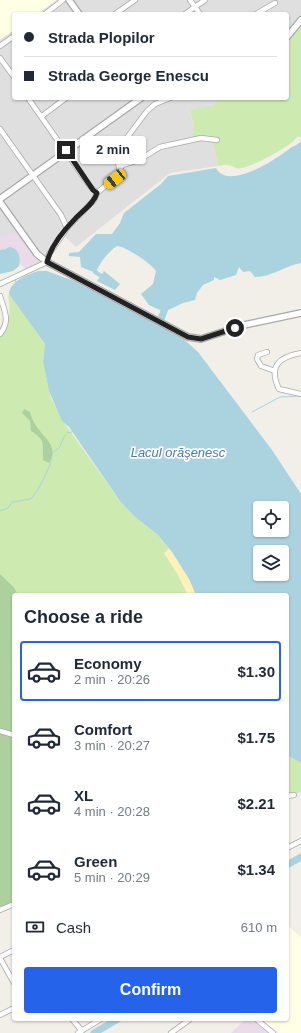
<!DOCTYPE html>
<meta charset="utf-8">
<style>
body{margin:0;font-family:Arial,sans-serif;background:#f6f6f7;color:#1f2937;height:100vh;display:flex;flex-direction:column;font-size:15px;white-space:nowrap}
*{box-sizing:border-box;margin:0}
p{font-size:13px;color:#747a83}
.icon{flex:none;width:22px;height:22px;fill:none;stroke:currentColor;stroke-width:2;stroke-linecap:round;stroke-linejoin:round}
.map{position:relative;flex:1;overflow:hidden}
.sheet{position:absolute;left:12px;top:593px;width:277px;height:428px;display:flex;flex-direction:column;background:#fff;border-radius:4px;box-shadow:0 1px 3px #0004}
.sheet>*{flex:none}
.hud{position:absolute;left:12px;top:12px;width:277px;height:88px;border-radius:4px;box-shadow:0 1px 3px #0004;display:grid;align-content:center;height:88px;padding:0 12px;background:#fff}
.buttons{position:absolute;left:253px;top:501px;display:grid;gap:8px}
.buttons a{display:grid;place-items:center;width:36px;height:36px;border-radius:4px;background:#fff;box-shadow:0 1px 3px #0004;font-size:20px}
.end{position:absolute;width:18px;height:18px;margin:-9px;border:5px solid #222;background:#fff;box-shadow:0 0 0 2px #fff}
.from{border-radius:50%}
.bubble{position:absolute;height:28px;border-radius:4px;background:#fff;box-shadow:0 1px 3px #0004;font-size:13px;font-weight:700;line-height:28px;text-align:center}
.car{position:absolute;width:12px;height:24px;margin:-12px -6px;border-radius:5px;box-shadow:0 0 3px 1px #0007;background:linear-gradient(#f5c518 24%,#345 0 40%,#f5c518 0 76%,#345 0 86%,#f5c518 0)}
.hud b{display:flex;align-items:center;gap:14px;height:38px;font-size:15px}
.hud b+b{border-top:1px solid #e0e1e3}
.hud i{width:10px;height:10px;background:#1f2937}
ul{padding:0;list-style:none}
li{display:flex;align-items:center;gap:12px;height:60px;margin:0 8px 6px;padding:0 4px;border:2px solid transparent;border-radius:4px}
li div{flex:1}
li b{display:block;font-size:15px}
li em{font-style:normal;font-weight:700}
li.current{border-color:#2563eb}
li>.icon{width:36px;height:36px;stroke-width:1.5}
h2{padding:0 12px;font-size:18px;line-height:48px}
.pay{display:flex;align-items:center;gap:10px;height:44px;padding:0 12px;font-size:15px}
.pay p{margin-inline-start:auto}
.action{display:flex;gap:8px;margin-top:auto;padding:8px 12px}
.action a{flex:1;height:46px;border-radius:4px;background:#2563eb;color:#fff;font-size:16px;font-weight:700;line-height:46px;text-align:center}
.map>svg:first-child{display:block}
.residential{fill:#e0dfdf}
.industrial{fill:#ebdbe8}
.education{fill:#ffffe5}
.grass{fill:#cdebb0}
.forest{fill:#add19e}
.sand{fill:#fff1ba}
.water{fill:#aad3df;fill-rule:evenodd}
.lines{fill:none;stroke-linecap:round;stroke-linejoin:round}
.stream{stroke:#aad3df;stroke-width:1}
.canal{stroke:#aad3df;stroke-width:4}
.river{stroke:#aad3df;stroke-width:7}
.minor-casing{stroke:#a9a9a9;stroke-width:6}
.tertiary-casing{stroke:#a9a9a9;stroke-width:8}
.minor{stroke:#fff;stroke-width:4.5}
.tertiary{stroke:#fff;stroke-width:5.5}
.route{stroke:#222;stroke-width:5}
.labels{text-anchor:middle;stroke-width:3.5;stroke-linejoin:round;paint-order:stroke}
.water-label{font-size:13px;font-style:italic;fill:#4a7aab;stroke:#fff}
</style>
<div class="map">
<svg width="301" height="1033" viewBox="0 0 301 1033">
<rect width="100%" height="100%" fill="#f2efe9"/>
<path class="residential" d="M0 0H301V20L287 37V14H14V98H219L213 105 190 111 194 128 212 139 218 166 170 173 76 247 63 235 47 262 26 270 10 251 0 247Z"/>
<path class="industrial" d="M17 232 38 259 34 264 25 268 18 261 0 252V238Z
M246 1019H250L268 1033H231Z"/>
<path class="education" d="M0 0H57L37 14H14V30L0 40Z
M287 925 301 937V1033H279L263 1021 265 1019H287Z"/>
<path class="grass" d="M301 20V137H297C292 146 253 166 242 168 235 170 233 165 227 165 224 164 221 166 218 166L212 139 192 140 194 128 190 110 213 105 219 98H287V37Z
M8 295H10L45 344 43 362 48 386 51 398 65 424 120 501 134 516 158 535 169 549 164 553 177 573 188 595H18L14 587 0 574V336C10 323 11 311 8 295Z
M287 752 301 762V792L287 796Z"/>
<path class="forest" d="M24 409 30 412C31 416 33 421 35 424 42 437 60 445 49 463L43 460C42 444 47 441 31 431L30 421 22 413Z
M0 574 14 587 18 595H14V902L0 908Z"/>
<path class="sand" d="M169 549 190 578 196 595H188L177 573 164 553Z"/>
<path class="water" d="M301 141V263C284 266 272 277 255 277L250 271 243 272 239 267 236 275 220 280 214 277V280L203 285 197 293 195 300 183 303 164 312 149 305 141 294 153 284 156 271C152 264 125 246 117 246 108 252 99 263 96 273L81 267 80 257 69 256V253L79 252 96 234H112L120 223 124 213 161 184 168 176 216 168C228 191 276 159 288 150 292 146 297 146 301 141Z
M9 247C19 248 21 257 19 266L13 271 0 274V250L6 249Z
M38 271H47L74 281 179 335 198 352 272 450 301 494V763L287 755V595H196L189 579 172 552 158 535 134 516 120 501 69 427 62 421 49 391 43 362 45 344 9 294C10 281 27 275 38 271ZM260 508H282V530H260ZM260 552H282V574H260Z
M104 271 120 284 115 290 97 281Z"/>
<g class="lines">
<path class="stream" d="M15 279 16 282
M252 412 280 397 301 396
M67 433 72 432
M0 511 8 508 12 502 31 499 39 488 50 465 53 452 59 448 65 435"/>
<path class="canal" d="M95 272 100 275"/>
<path class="river" d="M158 327 167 303
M287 865 301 857
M94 1033 118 1019"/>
<g class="minor-casing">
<path id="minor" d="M190 0 200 14
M45 14 63 0
M115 14 135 0
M185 14 205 0
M256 14 275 3
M0 46 14 36
M0 58 14 77
M28 98 89 185 97 193
M42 116 66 98
M0 129 61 215 67 228
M119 168 117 151 147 111 155 104 170 98
M0 284 47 262 49 254 67 228 94 200 97 193 117 176 122 165 139 160 160 147 201 138 217 140
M0 296C4 310 11 321 0 334
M267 352 258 355 257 359 261 366 275 371
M301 353C279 357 268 366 279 389L301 394
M0 731 14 735
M287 796 294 795
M287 848 301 841
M0 910 14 904
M0 957 14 950
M0 958 14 983
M0 1015 14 1008
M72 1019 82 1031
M256 1019 273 1033
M78 1033 101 1019
M171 1033 189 1020"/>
</g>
<g class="tertiary-casing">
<path id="tertiary" d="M69 0 79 14
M287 37 301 20
M0 199 141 98
M0 202 37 254 47 262 188 337 201 339 244 325 301 313"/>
</g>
<use href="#minor" class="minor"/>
<use href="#tertiary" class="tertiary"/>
</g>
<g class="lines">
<path class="route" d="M66 150 93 190 97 193C94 204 82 211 75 219 63 231 51 246 47 262L188 337 201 339 235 328"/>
</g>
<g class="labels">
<g class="water-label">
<text x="178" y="457">Lacul orăşenesc</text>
</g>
</g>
</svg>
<div class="buttons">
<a><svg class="icon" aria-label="locate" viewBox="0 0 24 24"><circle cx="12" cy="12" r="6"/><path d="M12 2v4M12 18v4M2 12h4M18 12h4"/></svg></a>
<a><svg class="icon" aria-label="layers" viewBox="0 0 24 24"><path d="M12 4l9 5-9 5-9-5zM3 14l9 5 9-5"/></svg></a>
</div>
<i class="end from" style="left:235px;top:328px"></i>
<i class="end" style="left:66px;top:150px"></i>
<div class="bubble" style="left:80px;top:136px;width:66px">2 min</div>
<i class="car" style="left:115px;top:179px;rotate:232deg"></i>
<div class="hud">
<b><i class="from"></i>Strada Plopilor</b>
<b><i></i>Strada George Enescu</b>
</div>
<section class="sheet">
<h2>Choose a ride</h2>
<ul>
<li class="current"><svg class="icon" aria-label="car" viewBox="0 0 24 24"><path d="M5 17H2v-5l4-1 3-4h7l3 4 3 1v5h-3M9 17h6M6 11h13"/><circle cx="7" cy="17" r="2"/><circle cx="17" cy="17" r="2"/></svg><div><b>Economy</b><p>2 min · 20:26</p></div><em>$1.30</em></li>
<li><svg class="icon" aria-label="car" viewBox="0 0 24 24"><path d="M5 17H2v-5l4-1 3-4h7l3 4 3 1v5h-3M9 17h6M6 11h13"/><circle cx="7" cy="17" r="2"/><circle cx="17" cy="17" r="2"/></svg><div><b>Comfort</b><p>3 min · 20:27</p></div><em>$1.75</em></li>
<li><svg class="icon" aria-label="car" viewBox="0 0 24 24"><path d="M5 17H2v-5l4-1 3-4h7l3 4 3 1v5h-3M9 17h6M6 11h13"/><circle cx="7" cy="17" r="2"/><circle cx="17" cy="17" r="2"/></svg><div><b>XL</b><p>4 min · 20:28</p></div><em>$2.21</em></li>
<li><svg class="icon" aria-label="car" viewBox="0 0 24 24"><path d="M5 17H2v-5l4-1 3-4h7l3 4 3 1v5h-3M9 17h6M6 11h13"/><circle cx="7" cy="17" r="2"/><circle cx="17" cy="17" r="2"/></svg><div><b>Green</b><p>5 min · 20:29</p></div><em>$1.34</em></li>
</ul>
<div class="pay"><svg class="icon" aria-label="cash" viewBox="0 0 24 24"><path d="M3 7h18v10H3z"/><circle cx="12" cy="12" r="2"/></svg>Cash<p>610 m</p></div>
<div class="action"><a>Confirm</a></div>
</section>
</div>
